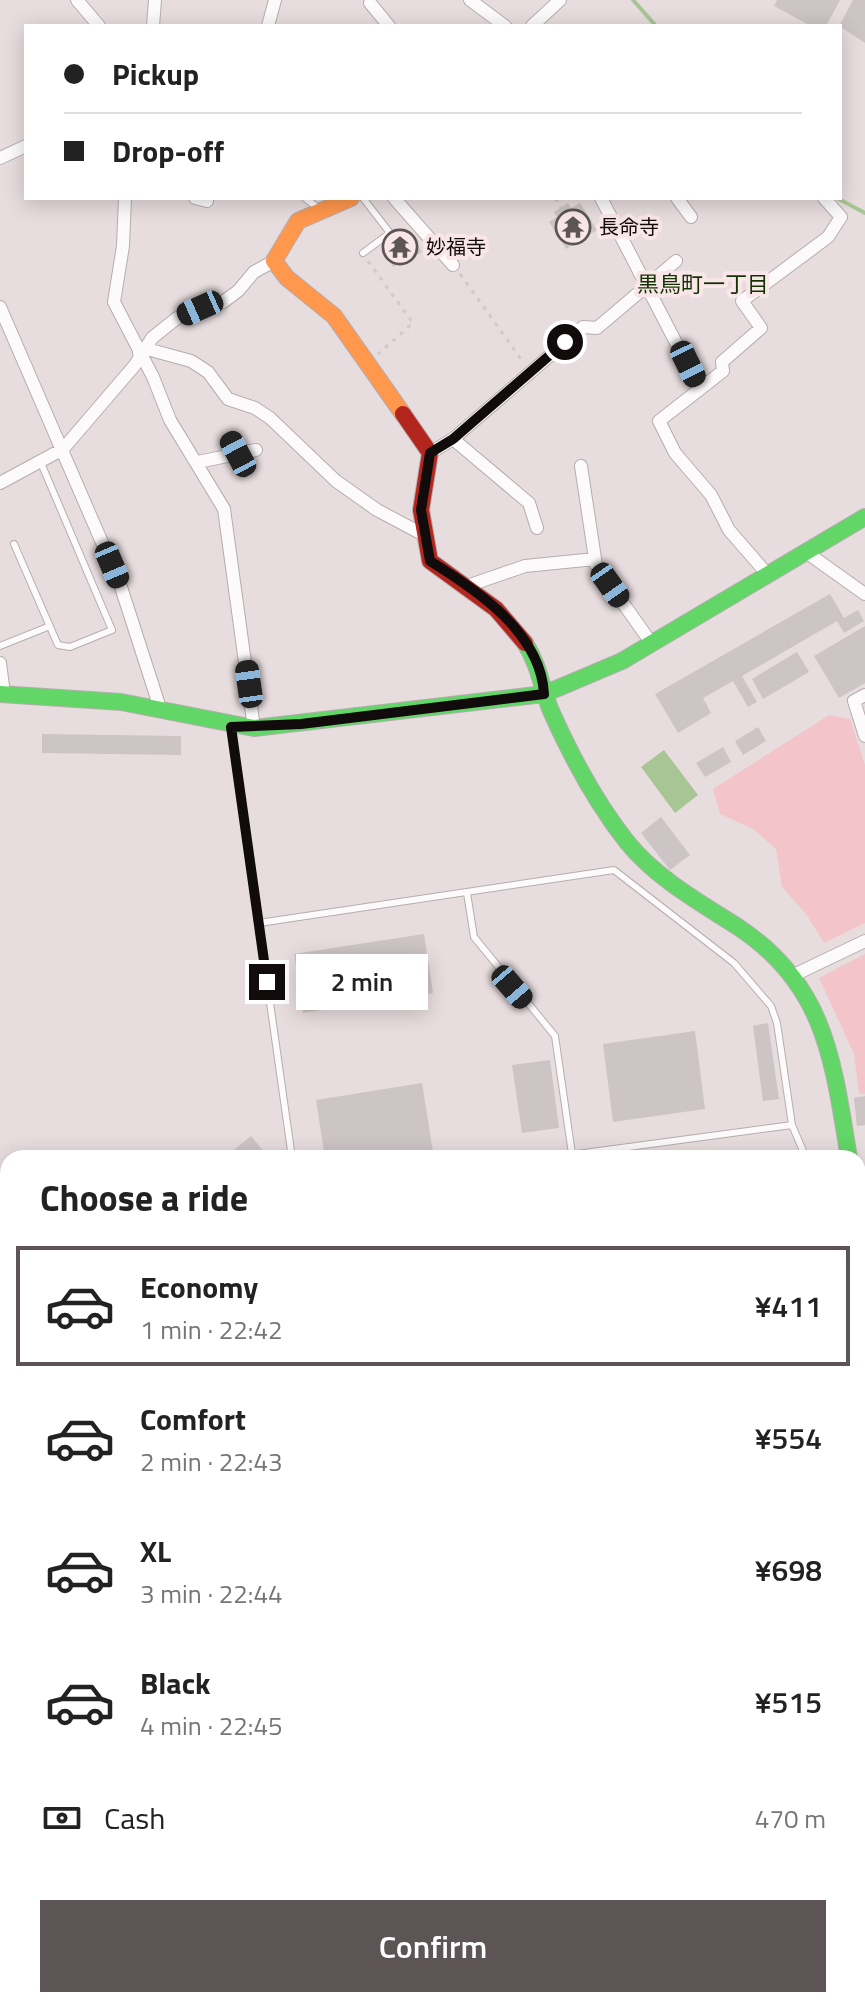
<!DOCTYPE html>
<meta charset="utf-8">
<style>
body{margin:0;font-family:"Titillium Web","Noto Sans JP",sans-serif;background:#f2f2f2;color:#222;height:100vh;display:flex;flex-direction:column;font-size:30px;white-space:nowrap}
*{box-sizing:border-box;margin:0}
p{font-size:26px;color:#767676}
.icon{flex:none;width:44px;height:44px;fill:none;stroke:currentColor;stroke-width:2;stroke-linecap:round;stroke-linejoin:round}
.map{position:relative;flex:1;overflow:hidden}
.panel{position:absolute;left:0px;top:1150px;width:866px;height:858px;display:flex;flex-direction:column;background:#fff;border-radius:24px 24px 0 0;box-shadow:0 4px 20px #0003}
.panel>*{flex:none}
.banner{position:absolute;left:24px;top:24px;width:818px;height:176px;border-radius:0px;box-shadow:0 4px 20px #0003;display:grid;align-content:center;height:176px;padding:0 40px;background:#fff}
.end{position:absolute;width:36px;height:36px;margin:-18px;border:10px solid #110b0b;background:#fff;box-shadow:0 0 0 4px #fff}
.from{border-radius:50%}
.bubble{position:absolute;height:56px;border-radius:0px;background:#fff;box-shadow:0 4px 20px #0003;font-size:26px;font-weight:600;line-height:56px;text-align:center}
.car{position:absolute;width:24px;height:48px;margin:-24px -12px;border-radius:10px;box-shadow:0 0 6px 2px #0007;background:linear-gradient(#222 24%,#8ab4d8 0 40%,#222 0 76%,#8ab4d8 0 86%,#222 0)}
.banner b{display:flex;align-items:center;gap:28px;height:76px;font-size:30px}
.banner b+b{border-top:2px solid #e0e0e0}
.banner i{width:20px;height:20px;background:#222}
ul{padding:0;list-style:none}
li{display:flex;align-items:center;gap:24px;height:120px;margin:0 16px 12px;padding:0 24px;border:4px solid transparent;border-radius:0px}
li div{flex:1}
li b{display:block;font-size:30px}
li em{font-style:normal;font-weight:600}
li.selected{border-color:#5c5455}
li>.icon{width:72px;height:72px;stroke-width:1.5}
h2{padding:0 40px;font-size:36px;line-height:96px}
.pay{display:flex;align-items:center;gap:20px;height:88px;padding:0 40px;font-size:30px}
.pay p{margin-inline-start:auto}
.primary-button{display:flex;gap:16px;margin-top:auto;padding:16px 40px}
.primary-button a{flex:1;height:92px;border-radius:0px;background:#5c5455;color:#fff;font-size:32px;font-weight:600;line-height:92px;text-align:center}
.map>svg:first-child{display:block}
.green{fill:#f3c5ca}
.water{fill:#a8c695}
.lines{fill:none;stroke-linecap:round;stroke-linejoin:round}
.stream{stroke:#a8c695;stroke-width:4}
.building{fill:#ccc4c5}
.lane-casing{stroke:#b5adae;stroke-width:8}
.street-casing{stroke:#b5adae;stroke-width:14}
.fast-casing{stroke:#b5adae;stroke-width:18}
.slow-casing{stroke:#b5adae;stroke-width:18}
.jam-casing{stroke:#b5adae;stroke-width:18}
.path{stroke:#cecbcb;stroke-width:3;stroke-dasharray:4 6;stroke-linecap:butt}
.lane{stroke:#fcfafa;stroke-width:6}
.street{stroke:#fcfafa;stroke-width:12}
.fast{stroke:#63d668;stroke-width:16}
.slow{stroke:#ff974d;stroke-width:16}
.jam{stroke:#b3261e;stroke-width:16}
.route{stroke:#110b0b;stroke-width:10}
.labels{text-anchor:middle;stroke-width:8;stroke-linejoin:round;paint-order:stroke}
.poi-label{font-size:20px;fill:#110b0b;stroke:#f9e6e8;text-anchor:start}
.neighbourhood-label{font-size:22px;fill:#143102;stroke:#f9e6e8}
</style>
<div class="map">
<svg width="865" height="2007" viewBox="0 0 865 2007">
<rect width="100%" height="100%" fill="#e8ddde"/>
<path class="green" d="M829 715 850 719 865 765V923L824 943 806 914 782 887 776 849 753 829 720 814 713 789Z
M865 954V1094H859L854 1054 819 978Z
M858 1671H865V1859L858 1860Z"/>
<path class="water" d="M664 750 698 795 675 813 641 767Z"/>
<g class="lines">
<path class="stream" d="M633 0 656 26
M837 198 865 213"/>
</g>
<path class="building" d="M777 0H840L826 26H811L774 6Z
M853 0H865V43L839 26Z
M568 203 571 208 580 203 597 230 566 249 549 222 557 217 554 212Z
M405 229 422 252 393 267 381 246Z
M830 594 844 618 858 610 864 621 844 633 837 621 742 676 757 702 748 707 733 681 703 698 711 713 678 733 655 694Z
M865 626V683L839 698 814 656Z
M797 652 809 672 763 699 752 679Z
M758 727 766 741 743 755 735 741Z
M42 734 181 736V755L42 753Z
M723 747 731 762 705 777 696 763Z
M661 817 690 855 670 870 641 833Z
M424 934 433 993 303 1013 294 954Z
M768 1023 779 1099 763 1101 753 1026Z
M695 1031 705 1109 613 1122 603 1044Z
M550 1060 559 1128 522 1133 512 1065Z
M422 1083 434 1158H325L316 1100Z
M865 1096V1125L857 1126 854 1098Z
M251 1136 269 1158H224Z
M0 1358 8 1359V1387H0Z
M865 1415V1451L858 1452V1416Z"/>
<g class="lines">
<g class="lane-casing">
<path id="lane" d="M305 198 318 208
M363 253 390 233 363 198
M14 544 58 645 70 647 112 630 41 463
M0 646 50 626
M231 727 292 1158
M467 893 474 937 555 1036 572 1154
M259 923 614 870 734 963 771 1006 777 1023 792 1125 806 1158
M547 1158 792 1125
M858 1274 865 1293
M858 1540 865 1544
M174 2000 175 2007"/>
</g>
<g class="street-casing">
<path id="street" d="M77 0 99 26
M470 0 505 26
M370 3 389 26
M153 26 155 0
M268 26 275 0
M532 26 560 0
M0 158 26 146
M125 198 123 246 114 302 153 377 170 420 224 509 254 728
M195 198 207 201
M394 198 453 265
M601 198 700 389 659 421 675 453 711 495 729 530 768 575
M677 198 691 217
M0 307 120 584 160 708
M139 353 147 349 191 361 208 372 228 399 255 408 270 418 336 481 377 510 426 536
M700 389 723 371 722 362 761 328 742 301 828 237 841 217 824 198
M230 439 238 454
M453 439 529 503 537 528
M430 453 453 439 583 327 597 328 676 261
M198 462 256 450
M581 466 596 565 652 644
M0 483 63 449 135 365 152 338 177 318 223 302 238 291 254 272 274 261
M806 552 865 594
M470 585 525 566 595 559
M0 663 4 694
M865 695 854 701 865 736
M794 975 865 941
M0 1569 8 1574
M858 1643 865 1642
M0 1831 8 1836
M0 1946 8 1945
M71 2000 72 2007
M138 2000 139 2007
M267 2000 268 2007
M375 2000V2007
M822 2000 839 2007
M465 2007 466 2000
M557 2007 558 2000
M623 2007 625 2000
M764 2007 767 2000
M863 2007 865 1997"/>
</g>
<g class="fast-casing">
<path id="fast" d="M525 643C540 667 541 687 551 711 571 756 597 804 627 842 656 878 699 902 738 927 826 985 833 1061 849 1158
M0 694 121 702 254 728 544 694 622 661 865 517"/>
</g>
<g class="slow-casing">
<path id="slow" d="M351 198 298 221 274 261 287 278 334 316 403 414
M858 1198 865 1222"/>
</g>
<g class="jam-casing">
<path id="jam" d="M403 414 430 453 421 510 430 561 496 609 525 643"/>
</g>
<path class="path" d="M547 198H548
M555 198 561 208
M368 261 413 323 377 355
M460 274 523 362"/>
<use href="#lane" class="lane"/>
<use href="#street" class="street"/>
<use href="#fast" class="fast"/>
<use href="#slow" class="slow"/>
<use href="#jam" class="jam"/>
</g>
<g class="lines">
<path class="route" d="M267 982 231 727 301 724 544 694C541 633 477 590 430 561L421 510 430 453 453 439 565 342"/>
</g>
<defs>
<g id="temple-ring" transform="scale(1.8)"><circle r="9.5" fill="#f9e6e8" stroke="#5c5455" stroke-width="1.5"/><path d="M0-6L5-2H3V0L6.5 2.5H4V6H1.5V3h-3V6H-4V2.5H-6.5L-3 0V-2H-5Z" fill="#5c5455"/></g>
</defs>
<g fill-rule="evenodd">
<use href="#temple-ring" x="573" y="227"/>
<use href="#temple-ring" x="400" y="247"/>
</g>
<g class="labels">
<g class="poi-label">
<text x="599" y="234">長命寺</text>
<text x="426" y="254">妙福寺</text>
</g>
<g class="neighbourhood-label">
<text x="703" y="292">黒鳥町一丁目</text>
</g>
</g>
</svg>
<i class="end from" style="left:565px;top:342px"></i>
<i class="end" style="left:267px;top:982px"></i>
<div class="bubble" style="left:296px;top:954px;width:132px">2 min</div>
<i class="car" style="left:200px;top:308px;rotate:246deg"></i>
<i class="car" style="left:688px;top:364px;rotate:154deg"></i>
<i class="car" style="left:238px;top:454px;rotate:332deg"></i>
<i class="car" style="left:112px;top:565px;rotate:157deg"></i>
<i class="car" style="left:610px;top:585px;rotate:145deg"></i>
<i class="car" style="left:249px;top:684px;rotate:352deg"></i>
<i class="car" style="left:512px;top:987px;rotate:139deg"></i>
<div class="banner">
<b><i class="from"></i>Pickup</b>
<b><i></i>Drop-off</b>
</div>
<section class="panel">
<h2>Choose a ride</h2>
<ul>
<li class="selected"><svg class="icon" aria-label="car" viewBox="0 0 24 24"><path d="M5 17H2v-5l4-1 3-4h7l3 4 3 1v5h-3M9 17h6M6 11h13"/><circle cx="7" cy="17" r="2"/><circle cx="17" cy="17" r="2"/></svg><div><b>Economy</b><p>1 min · 22:42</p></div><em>¥411</em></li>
<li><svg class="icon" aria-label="car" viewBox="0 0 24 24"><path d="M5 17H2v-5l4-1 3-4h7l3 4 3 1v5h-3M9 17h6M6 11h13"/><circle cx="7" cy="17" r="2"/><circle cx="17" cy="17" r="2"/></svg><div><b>Comfort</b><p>2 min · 22:43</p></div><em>¥554</em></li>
<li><svg class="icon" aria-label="car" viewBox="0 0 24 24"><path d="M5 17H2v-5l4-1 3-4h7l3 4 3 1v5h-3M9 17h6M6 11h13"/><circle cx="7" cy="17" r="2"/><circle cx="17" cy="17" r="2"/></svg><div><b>XL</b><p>3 min · 22:44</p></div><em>¥698</em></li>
<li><svg class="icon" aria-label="car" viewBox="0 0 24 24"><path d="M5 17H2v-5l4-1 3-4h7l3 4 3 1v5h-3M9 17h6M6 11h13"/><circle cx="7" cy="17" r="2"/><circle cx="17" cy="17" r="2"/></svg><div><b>Black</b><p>4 min · 22:45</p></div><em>¥515</em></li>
</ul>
<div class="pay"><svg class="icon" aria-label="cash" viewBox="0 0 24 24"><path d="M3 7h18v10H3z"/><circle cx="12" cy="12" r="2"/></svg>Cash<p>470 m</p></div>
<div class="primary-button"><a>Confirm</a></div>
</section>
</div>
